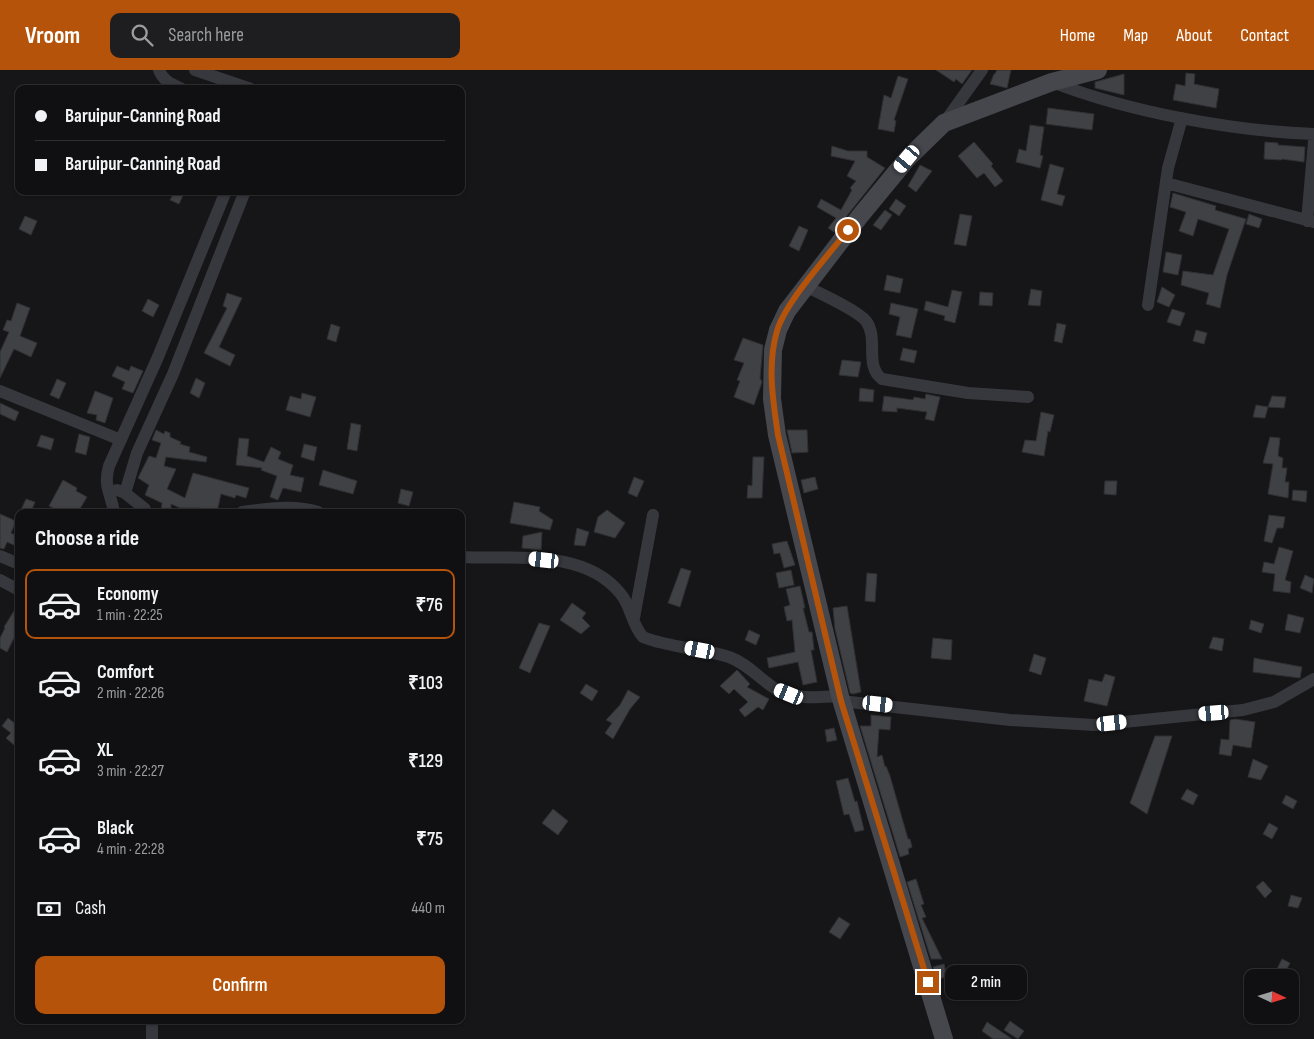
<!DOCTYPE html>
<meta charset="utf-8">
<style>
body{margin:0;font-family:"Sofia Sans Condensed",sans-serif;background:#1e1e20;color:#f1f3f6;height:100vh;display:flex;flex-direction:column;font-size:19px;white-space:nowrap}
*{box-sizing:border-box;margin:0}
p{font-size:16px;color:#9c9d9f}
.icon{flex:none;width:28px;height:28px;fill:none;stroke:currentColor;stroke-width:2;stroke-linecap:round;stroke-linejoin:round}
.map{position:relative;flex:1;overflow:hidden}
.drawer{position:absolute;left:15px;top:439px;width:450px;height:515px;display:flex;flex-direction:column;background:#101012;border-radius:10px;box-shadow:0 1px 4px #0004,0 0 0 1px #303032}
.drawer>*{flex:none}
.top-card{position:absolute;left:15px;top:15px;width:450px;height:110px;border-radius:10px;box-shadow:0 1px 4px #0004,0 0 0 1px #303032;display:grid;align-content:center;height:110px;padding:0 20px;background:#101012}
.needle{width:32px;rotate:94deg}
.tools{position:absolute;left:1244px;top:899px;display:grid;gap:10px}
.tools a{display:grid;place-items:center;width:55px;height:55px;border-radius:10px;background:#101012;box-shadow:0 1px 4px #0004,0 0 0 1px #303032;font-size:25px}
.end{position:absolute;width:22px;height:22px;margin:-11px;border:6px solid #b45309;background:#fff;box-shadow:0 0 0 2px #fff}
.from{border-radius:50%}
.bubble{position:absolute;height:35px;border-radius:10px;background:#101012;box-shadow:0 1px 4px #0004,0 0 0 1px #303032;font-size:16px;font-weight:600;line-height:35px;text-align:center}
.car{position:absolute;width:15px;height:30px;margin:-15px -8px;border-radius:6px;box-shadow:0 0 4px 1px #0007;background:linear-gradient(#fff 24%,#345 0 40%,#fff 0 76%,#345 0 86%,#fff 0)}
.top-card b{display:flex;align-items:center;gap:18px;height:48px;font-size:19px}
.top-card b+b{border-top:1px solid #303032}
.top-card i{width:12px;height:12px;background:#f1f3f6}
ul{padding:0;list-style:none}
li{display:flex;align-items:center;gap:15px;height:70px;margin:0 10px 8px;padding:0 10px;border:2px solid transparent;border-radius:10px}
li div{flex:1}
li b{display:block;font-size:19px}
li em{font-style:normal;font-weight:600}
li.on{border-color:#b45309}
li>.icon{width:45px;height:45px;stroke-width:1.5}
h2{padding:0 20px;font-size:22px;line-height:60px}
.pay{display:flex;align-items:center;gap:12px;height:55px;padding:0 20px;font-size:19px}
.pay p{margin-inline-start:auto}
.button{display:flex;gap:10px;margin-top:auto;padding:10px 20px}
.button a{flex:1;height:58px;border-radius:10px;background:#b45309;color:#fff;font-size:20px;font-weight:600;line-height:58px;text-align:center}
header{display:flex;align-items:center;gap:30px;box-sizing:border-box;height:70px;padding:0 25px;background:#b45309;color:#fff}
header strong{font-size:24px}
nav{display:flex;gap:28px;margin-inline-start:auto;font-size:18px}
.search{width:350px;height:45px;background:#1e1e20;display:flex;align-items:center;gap:12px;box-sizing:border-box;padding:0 18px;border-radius:10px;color:#9c9d9f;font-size:19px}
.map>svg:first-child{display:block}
.building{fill:#404145;stroke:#303034}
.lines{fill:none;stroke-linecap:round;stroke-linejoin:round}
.minor{stroke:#37383d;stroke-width:12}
.secondary{stroke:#45474d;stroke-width:18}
.route{stroke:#b45309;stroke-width:6}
</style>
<header>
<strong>Vroom</strong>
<div class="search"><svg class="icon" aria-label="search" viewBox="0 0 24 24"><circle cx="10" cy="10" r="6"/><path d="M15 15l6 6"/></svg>Search here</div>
<nav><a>Home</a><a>Map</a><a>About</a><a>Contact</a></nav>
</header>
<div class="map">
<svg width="1314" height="969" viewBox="0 0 1314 969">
<rect width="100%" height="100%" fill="#161618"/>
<path class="building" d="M936 0H972L962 14 956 9 954 12Z
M997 0H1011L1007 18 990 14 994 4H995Z
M1186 3 1195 4 1194 14 1219 19 1216 38 1173 30 1176 14 1185 16Z
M1124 4V25L1095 18V12Z
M898 6 908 9 894 50 896 51 894 62 878 59 884 25 891 28Z
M1048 38 1094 44 1092 60 1046 54Z
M1030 55 1044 57 1040 85 1043 86 1040 98 1016 92 1019 79 1026 81Z
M974 72 993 94 991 96 1003 111 995 117 984 103 977 108 958 86Z
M1265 72 1278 73V75L1305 77 1304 92 1282 89 1281 90 1264 89Z
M832 76 848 81H867V87L885 98 834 162 828 158 836 148 817 137 821 129 841 140 852 120 850 118 856 111 847 106 855 91 831 86Z
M1050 94 1064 98 1057 124 1065 126 1062 136 1041 130Z
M920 95 932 101 916 122 908 116Z
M175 121H185L179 134 170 130Z
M1173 123 1216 136 1215 140 1246 149 1227 205 1220 238 1206 234 1209 223 1181 215 1183 201 1213 205 1229 159 1198 149 1193 166 1179 161 1186 142 1170 137Z
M896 129 906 136 899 146 889 139Z
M885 140 892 145 881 160 873 155Z
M960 144 972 146 966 176 954 174Z
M1249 144 1262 149 1259 158 1246 154Z
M25 146 37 151 31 165 19 159Z
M799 156 808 160 799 181 789 176Z
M1166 182 1182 185 1178 205 1163 202Z
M887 205 903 209 900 223 884 220Z
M1162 217 1175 225 1169 237 1157 232Z
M1031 219 1042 221 1040 236 1028 235Z
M952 220 962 222 955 253 944 250 945 246 924 240 926 231 948 237Z
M980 222 993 223 992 236 979 235Z
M227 223 242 228 219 277 235 285 230 296 204 283 227 238 223 236Z
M148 229 159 235 153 247 142 241Z
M17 233 30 238 20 266 37 273 31 287 14 279 0 308V282L9 262 3 260 7 250 11 251Z
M891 233 918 239 911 268 896 265 900 247 889 244Z
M1172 239 1185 243 1180 256 1167 252Z
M1057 253 1066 255 1062 273 1054 271Z
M331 254 340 257 336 272 327 269Z
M1196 260 1207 263 1204 274 1193 271Z
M743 268 763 275 760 308 762 312 754 335 734 327 740 311 737 310 744 293 734 290Z
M903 278 917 281 914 293 900 290Z
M842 290 861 292 858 307 839 305Z
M117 296 129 301 131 296 143 301 133 323 122 319 125 312 112 306Z
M196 308 205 313 199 328 190 323Z
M57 309 66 313 59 329 50 325Z
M860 318 874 320 873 332 859 331Z
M95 321 113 328 105 353 96 350 97 345 87 343Z
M302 323 316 327 310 347 286 340 290 326 301 329Z
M926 324 940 327 934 351 925 349 927 342 897 338V342L882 341 884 326 913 330 914 327 925 329Z
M1272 326 1286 327 1284 338 1268 337Z
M0 333 19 342 15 351 0 344Z
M1256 335 1268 337 1265 348 1253 347Z
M1041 342 1054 345 1050 362 1048 361 1044 386 1022 382 1025 370 1036 371Z
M351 353 361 355 357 381 347 379Z
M156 360 164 364 165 361 170 363V367L181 372 180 374 190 377 189 382 207 387 206 392 166 387 164 396 176 399 167 419 185 428 193 403 249 418 246 428 236 425 235 428 221 424 217 442 198 438H180L171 434V440H161L162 433 145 425 149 415 138 408 149 386 156 388 161 373 152 370Z
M787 360H807L808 382 792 383Z
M79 364 90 367 86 385 75 382Z
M41 365 54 369 51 380 37 376Z
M1270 367 1280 368 1278 386 1283 388 1282 398H1287L1285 412H1289L1288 428 1268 424 1273 394 1263 393Z
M239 368 249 369 247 386 264 392 271 377 281 382 278 389 293 395 290 405 304 408 301 422 283 418 278 430 270 427 277 406 261 400 262 398 236 395Z
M304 374 317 377 314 391 301 387Z
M753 387H764L762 428H747L748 415 752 416Z
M323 400 357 411 353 424 319 415Z
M634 407 644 411 637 427 628 423Z
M815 407 818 419 804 423 801 410Z
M63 410 77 418 76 421 87 427 78 442H51L53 438 49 436Z
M1105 411H1117L1116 425 1104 424Z
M401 419 413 422 409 436 398 433Z
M1293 420 1307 421 1306 432 1292 430Z
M26 429 35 432 31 442H20Z
M514 432 540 437 539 441 553 450 550 460 510 453Z
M607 440 625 453 615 468 594 462 598 447Z
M0 444 16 451 11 463 19 467 16 476 7 472 4 479 0 478Z
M1269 445 1285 447 1283 458H1277L1272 473 1264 471Z
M577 458 589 462 585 476 574 475Z
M542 462 541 480 522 478 523 466Z
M787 471 795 495 784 498 780 483 774 484 772 474Z
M1279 477 1293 481 1285 510 1291 512 1290 523 1273 521 1275 504 1262 502 1264 492 1274 494Z
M681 498 691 501 680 537 668 533Z
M791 500 794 515 779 518 776 503Z
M867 503 877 504 875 532 865 531Z
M1305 505 1314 509 1312 523 1300 518Z
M800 516 805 538H803L809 562H812L814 580H811L817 612 803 615 798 592 769 598 767 588 795 582 792 550 787 551 784 537 790 535 786 519Z
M19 533V558L7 582 0 578V568L5 558 4 557Z
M572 533 586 543 582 548 590 556 581 564 560 550Z
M847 536 861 622 853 624 850 623 835 559 833 538Z
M1288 544 1304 548 1300 563 1285 560Z
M1251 550 1264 554 1261 563 1249 559Z
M539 553 550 556 530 603 519 598Z
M749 560 760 565 756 575 745 570Z
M1213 567 1224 569 1222 581 1209 578Z
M933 568 952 570 951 590 931 588Z
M1034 584 1046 588 1041 605 1029 601Z
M1254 588 1302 597 1300 608 1253 602Z
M737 600 750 614 747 617 769 629 763 640 758 637 745 647 739 640 748 632 734 619 729 624 720 616Z
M1105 604 1115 607 1107 636 1084 631 1089 609 1102 612Z
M586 614 598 621 592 631 580 623Z
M628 620 640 627 630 639 613 669 605 663 612 653 606 650 620 635Z
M871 645 891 647 890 660 879 659 877 687 882 685 885 697 886 696 890 706 908 769H910L912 777 908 779 909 784 900 787 860 656H871Z
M8 648 17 655 19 653V670L14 675 6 668 11 663 2 656Z
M1235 649 1255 652 1251 678 1233 675 1231 686 1219 684 1221 669 1229 670 1230 650Z
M834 658 837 670 827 672 825 660Z
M1155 666H1172L1147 744 1130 733Z
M1253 689 1268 696 1261 710 1248 707Z
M848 708 855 732 857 731 864 760 855 762 849 744 844 745 836 711Z
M1187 719 1198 725 1193 735 1181 729Z
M1286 725 1297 731 1293 739 1282 733Z
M553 739 568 751 558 765 542 753Z
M1269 753 1278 758 1272 769 1263 764Z
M916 809 924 834 921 835 926 847 922 848 942 889H931L907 812Z
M1263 811 1272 821 1265 828 1256 817Z
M1291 825 1302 828 1298 838 1288 836Z
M839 847 850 854 840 869 829 862Z
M1282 889 1290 893 1284 905 1276 901Z
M944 894 947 907 937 909 933 897Z
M1010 951 1024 961 1018 969 1004 960Z
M987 952 1012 969H993L982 961Z"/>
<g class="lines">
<path class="minor" d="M159 0C163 11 172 14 182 19
M195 0 251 19
M1052 12C1129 42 1232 61 1314 64
M944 53 982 0
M1166 113 1314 152
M1307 151 1314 71
M805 216C819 223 857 240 866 251 879 268 864 296 882 309L968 323 1028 327
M1148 235 1168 98 1182 48
M0 321 121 370
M117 420 125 423 145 439V442
M125 423 137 383 173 304 245 121
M114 442C111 424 103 416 109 396L158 287 226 121
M242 442C267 439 293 434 318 442
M0 486 19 494
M461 487C513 490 583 478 620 523 632 537 631 554 643 567 670 578 701 578 729 587 749 594 761 611 779 621 798 630 820 627 840 626
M0 510 19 520
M634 548 653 445
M841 631 1010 650 1094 655 1243 640 1274 632 1314 609
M152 969V950"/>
<path class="secondary" d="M944 969 840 626 777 365 772 329 773 280 778 260 787 241 860 146 907 89 944 53 1052 12 1098 0"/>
</g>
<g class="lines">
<path class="route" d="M848 160C828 186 786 231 777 261 767 295 773 331 778 365L841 631 928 912"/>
</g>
</svg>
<div class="tools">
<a><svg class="needle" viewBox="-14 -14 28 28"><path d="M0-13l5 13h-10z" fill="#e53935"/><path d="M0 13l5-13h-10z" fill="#9c9d9f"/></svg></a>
</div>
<i class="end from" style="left:848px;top:160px"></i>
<i class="end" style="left:928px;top:912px"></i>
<div class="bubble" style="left:945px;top:895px;width:82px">2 min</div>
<i class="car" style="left:907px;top:89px;rotate:220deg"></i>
<i class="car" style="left:544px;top:490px;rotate:276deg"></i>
<i class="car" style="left:700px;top:580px;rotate:281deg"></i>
<i class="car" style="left:789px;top:624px;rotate:292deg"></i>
<i class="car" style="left:878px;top:634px;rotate:96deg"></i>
<i class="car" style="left:1214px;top:643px;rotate:265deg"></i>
<i class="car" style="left:1112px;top:653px;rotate:84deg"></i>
<div class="top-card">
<b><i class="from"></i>Baruipur-Canning Road</b>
<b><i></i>Baruipur-Canning Road</b>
</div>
<section class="drawer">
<h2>Choose a ride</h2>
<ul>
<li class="on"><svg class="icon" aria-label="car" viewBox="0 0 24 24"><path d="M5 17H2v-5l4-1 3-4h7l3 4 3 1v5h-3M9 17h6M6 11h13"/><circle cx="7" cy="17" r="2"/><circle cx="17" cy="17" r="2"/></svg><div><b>Economy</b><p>1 min · 22:25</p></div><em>₹76</em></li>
<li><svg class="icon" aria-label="car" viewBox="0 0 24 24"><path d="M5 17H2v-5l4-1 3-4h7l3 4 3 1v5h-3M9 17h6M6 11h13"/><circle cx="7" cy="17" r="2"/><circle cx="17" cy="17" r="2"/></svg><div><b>Comfort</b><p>2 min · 22:26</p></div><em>₹103</em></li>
<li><svg class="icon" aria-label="car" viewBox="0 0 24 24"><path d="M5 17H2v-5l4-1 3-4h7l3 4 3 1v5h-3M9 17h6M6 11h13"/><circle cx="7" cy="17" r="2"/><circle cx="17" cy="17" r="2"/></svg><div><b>XL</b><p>3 min · 22:27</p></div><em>₹129</em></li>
<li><svg class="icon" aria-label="car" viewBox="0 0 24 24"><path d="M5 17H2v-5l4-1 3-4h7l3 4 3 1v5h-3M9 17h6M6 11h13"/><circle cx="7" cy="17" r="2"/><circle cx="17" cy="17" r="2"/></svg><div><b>Black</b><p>4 min · 22:28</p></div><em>₹75</em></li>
</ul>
<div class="pay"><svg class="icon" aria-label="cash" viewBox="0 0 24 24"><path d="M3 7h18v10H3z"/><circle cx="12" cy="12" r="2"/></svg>Cash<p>440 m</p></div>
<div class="button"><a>Confirm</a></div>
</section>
</div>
